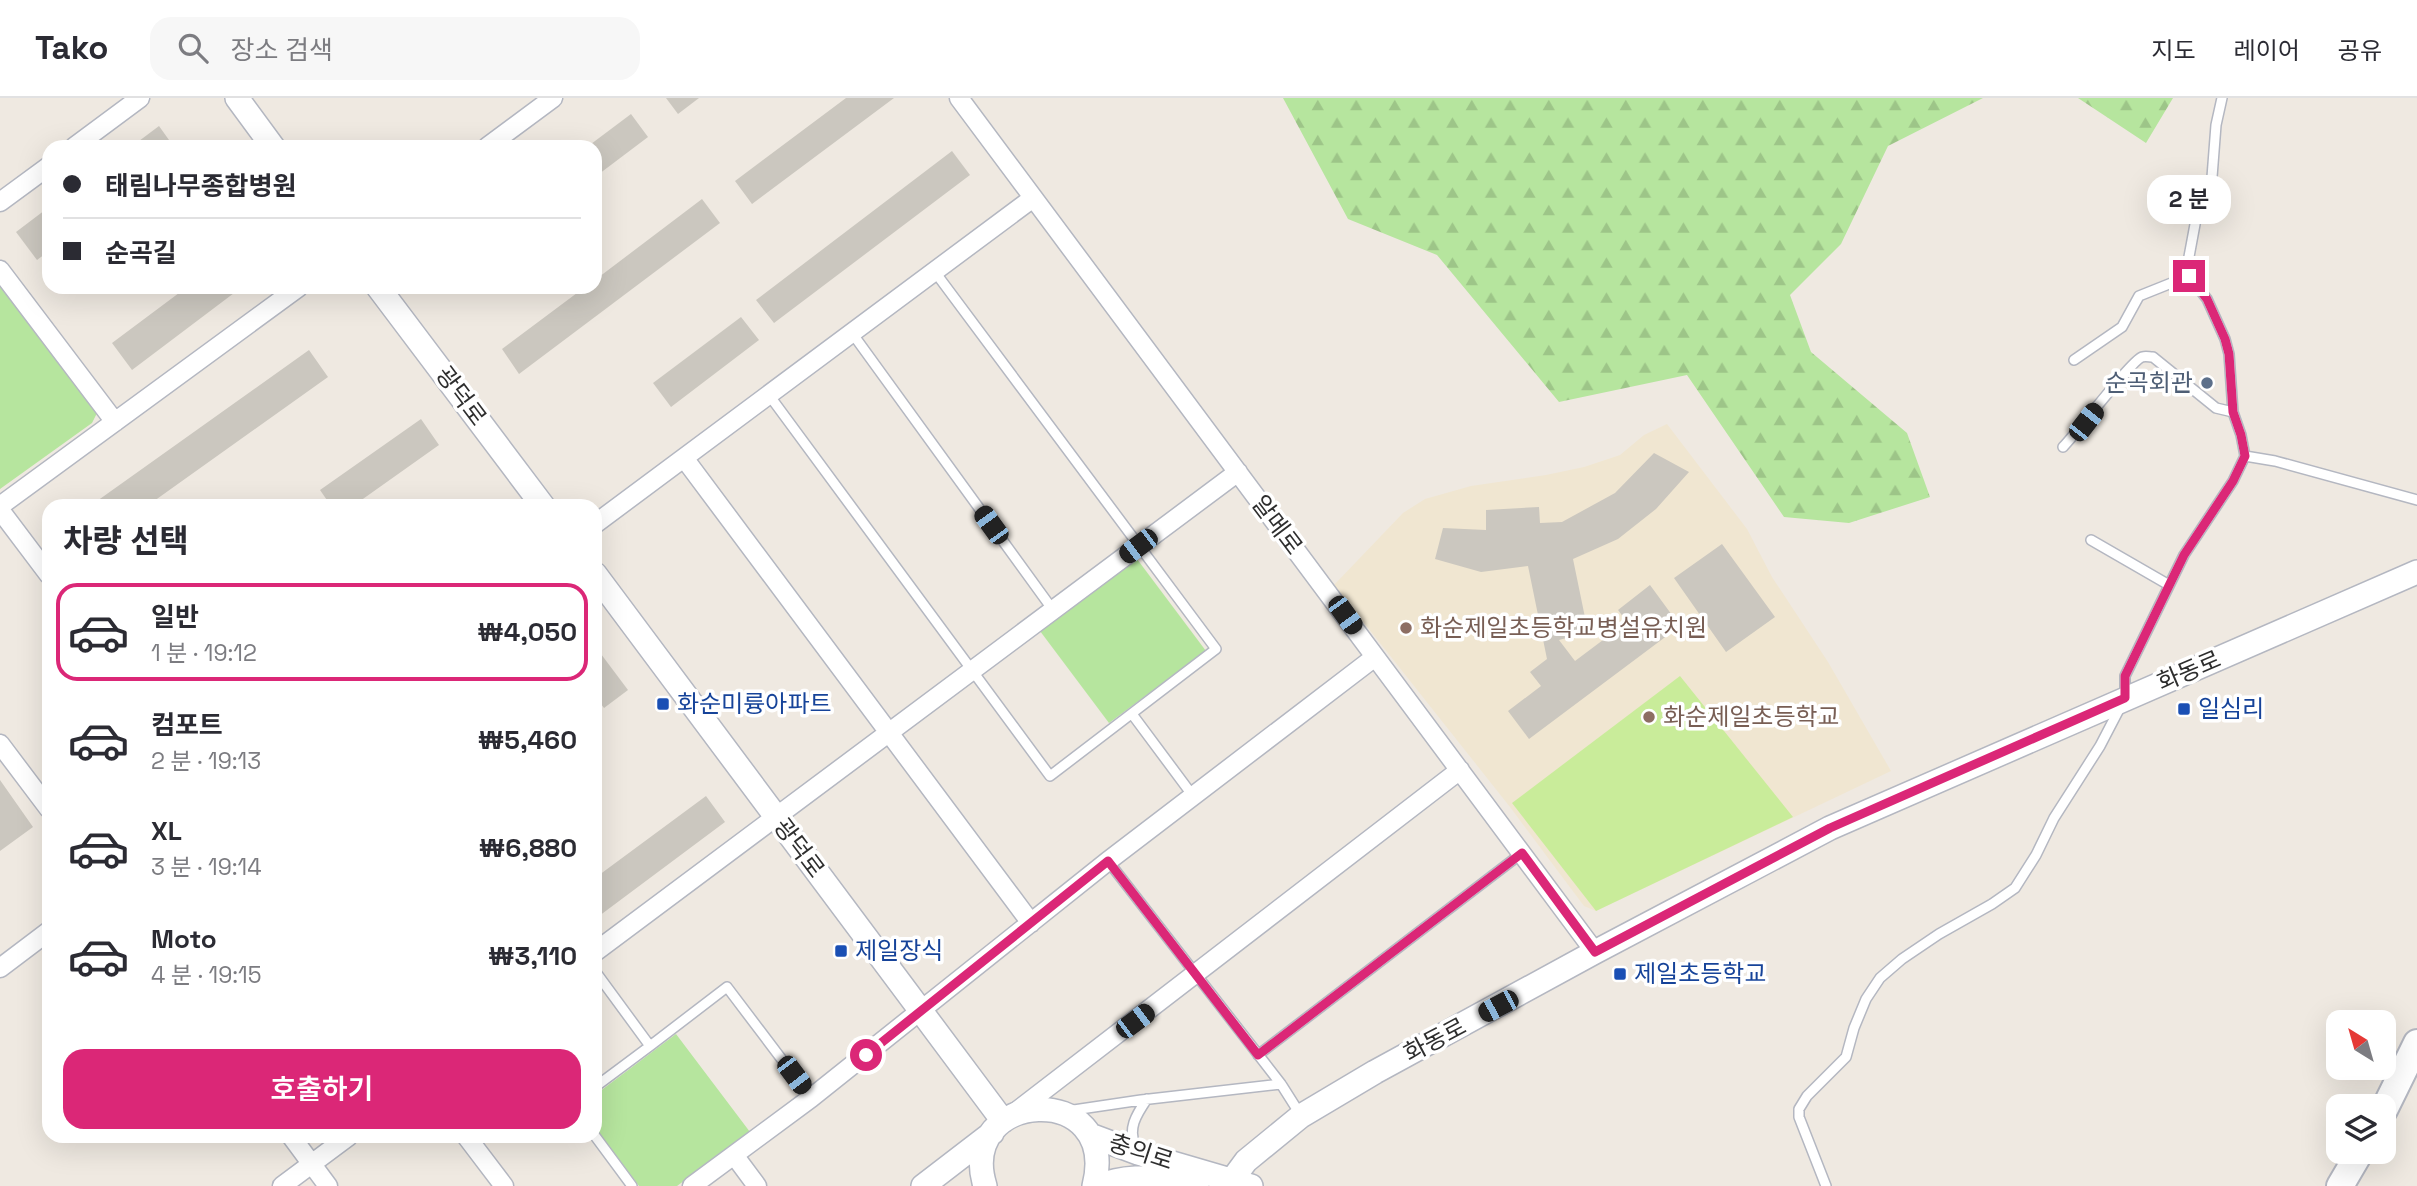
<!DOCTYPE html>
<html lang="ko">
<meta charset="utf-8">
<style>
body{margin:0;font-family:"Space Grotesk","Noto Sans KR",sans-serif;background:#f7f7f7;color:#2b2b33;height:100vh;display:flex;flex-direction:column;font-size:26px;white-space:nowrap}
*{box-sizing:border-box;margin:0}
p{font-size:23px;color:#7c7c81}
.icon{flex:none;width:38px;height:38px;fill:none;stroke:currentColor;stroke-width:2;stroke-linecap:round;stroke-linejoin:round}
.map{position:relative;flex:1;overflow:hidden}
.details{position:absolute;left:42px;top:401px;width:560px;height:644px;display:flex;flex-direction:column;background:#fff;border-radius:21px;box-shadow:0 7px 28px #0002}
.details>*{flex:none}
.hud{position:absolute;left:42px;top:42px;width:560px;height:154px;border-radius:21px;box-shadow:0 7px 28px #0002;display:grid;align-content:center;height:154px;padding:0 21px;background:#fff}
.needle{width:46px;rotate:323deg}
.tools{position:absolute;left:2326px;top:912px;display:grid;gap:14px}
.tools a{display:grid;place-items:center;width:70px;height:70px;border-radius:14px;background:#fff;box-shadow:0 7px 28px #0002;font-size:35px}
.end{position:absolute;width:32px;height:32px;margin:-16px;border:9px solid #db2777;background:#fff;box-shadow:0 0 0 4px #fff}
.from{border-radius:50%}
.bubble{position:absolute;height:49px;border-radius:21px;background:#fff;box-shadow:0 7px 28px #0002;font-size:23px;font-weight:600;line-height:49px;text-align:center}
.car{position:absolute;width:21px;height:42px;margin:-21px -10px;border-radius:9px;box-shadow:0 0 5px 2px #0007;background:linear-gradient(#222 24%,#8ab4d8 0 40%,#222 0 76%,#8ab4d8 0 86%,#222 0)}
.hud b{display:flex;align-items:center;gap:24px;height:66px;font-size:26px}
.hud b+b{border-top:2px solid #e1e1e2}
.hud i{width:18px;height:18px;background:#2b2b33}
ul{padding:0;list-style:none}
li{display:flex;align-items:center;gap:21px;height:98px;margin:0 14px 10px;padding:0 7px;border:4px solid transparent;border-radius:21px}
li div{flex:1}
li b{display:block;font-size:26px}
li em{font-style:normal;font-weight:600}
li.active{border-color:#db2777}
li>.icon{width:63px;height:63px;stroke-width:1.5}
h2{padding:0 21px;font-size:32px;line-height:84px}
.cta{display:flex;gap:14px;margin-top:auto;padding:14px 21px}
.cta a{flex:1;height:80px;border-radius:21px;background:#db2777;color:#fff;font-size:28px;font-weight:600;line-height:80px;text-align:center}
header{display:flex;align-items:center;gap:42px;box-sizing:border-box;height:98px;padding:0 35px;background:#fff;border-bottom:2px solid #e1e1e2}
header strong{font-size:33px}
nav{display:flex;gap:38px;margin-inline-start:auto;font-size:24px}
.search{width:490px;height:63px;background:#f7f7f7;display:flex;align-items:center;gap:18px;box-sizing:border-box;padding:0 24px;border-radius:21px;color:#7c7c81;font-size:26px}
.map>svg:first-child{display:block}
.education{fill:#f0e6d1}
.green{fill:#b6e59e}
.forest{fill:url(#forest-firs)}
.pitch{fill:#c9ec9a}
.building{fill:#cbc7bf}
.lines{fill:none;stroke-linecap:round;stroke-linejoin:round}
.service-casing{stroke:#b4b7c1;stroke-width:12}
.minor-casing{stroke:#b4b7c1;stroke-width:21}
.tertiary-casing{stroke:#b4b7c1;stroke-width:26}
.secondary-casing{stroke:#b4b7c1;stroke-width:30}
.service{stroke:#fff;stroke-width:9}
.minor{stroke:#fff;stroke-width:18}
.tertiary{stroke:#fff;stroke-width:23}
.secondary{stroke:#fff;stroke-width:26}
.route{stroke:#db2777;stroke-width:9}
.service-dot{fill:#5c6f8a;stroke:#fff;stroke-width:2.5}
.education-dot{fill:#8d6e63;stroke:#fff;stroke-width:2.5}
.transit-dot{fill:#1a4fb4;stroke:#fff;stroke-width:2.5}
.labels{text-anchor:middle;stroke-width:7;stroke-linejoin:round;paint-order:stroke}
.service-label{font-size:24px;fill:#4e5e75;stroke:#fff;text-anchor:end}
.street-label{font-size:24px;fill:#2e2e2e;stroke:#fff}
.education-label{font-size:24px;fill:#785e54;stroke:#fff;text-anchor:start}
.transit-label{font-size:24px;fill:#164399;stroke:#fff;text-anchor:start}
</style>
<header>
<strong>Tako</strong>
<div class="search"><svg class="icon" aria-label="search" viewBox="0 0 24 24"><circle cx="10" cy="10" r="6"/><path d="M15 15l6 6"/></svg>장소 검색</div>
<nav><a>지도</a><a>레이어</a><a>공유</a></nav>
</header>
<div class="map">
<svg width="2417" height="1088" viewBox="0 0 2417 1088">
<defs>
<pattern id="forest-firs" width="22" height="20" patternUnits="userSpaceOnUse" patternTransform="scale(1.75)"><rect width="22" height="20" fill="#b6e59e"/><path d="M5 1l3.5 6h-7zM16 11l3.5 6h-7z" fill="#9dc588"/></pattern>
</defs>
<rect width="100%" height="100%" fill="#efe9e1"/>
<path class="education" d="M1667 326 1747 431 1772 479 1828 564 1891 673 1596 813 1584 808 1510 709 1334 487 1403 415 1425 401 1471 388 1546 377 1584 369 1620 357 1644 337Z"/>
<path class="green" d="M0 183 97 315 92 325 0 391Z
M1137 461 1206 553 1109 625 1040 533Z
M676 936 750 1034 677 1088H639L595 1030V997Z"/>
<path class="forest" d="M1283 0H1983L1888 48 1841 146 1790 197 1811 254 1907 335 1930 399 1849 425 1784 419 1687 277 1559 304 1437 157 1348 121Z
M2078 0H2173L2146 45Z"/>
<path class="pitch" d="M1680 578 1793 719 1596 813 1512 705Z"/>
<path class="building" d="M666 0H699L678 16Z
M846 0H894L752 106 735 83Z
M631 16 648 39 595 79V49H587Z
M159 28 174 49H131Z
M952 53 970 77 774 225 756 202Z
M702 101 720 125 519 276 502 251 585 189H595V182Z
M49 109V153L37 162 16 134Z
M187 189H242L132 272 112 245Z
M741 219 759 242 671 309 653 285Z
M309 252 328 279 147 408H90Z
M421 321 439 347 353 408H331L320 392Z
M1654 355 1689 374 1656 411 1618 441 1573 461 1588 534 1559 542 1575 563 1627 524 1618 512 1650 487 1680 528 1529 641 1508 613 1541 588 1530 574 1547 561 1528 468 1481 474 1435 461 1443 430 1486 432V412L1539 409 1540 425 1562 424 1615 395Z
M1722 446 1775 519 1726 554 1674 480Z
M595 548 628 592 604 610 595 598Z
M0 682 33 729 0 753Z
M706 698 725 724 595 821V780Z"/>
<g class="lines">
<g class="service-casing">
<path id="service" d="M852 235 1053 512
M2074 262 2122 229 2139 198 2189 178
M769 297 1050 678 1216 551 935 174
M2063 349C2076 336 2132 262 2142 259 2146 258 2149 259 2153 259L2216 310 2233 314
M2245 358 2275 363 2417 402
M2091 442 2169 487
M1132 616 1193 698
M1108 763 1281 986 1300 1016
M595 873 650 948 595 989
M650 948 727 889 811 1000
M1258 957 1522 755
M1067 1013 1141 1002 1281 986
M595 1038 632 1088
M1136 1050C1127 1031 1136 1017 1147 1001
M1826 1088 1799 1019V1011L1807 998 1846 959 1854 930 1866 901 1880 880 1902 861 1939 836 1992 806 2015 790 2036 757 2054 720 2100 648 2125 600V578L2184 457 2233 383 2245 358 2241 337 2233 314 2229 256 2225 241 2207 201 2189 178 2188 164 2196 121 2211 92 2216 27 2222 0"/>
</g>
<g class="minor-casing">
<path id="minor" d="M959 0 1595 854
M74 49 140 0
M487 49 553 0
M0 104 49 68
M0 172 115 324
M684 360 1031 825
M0 408 299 189
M0 412 49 477
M595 426 1033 100
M0 646 49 711
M595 854 1238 374
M0 870 49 833
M1013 1016 1460 672
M291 1038 328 1088
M466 1038 504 1088
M734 1057 757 1088
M282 1088 349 1038
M692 1088 811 1000 1108 763 1375 559"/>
</g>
<g class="tertiary-casing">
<path id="tertiary" d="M237 0 273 49
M378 189 543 408
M595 476 1003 1023
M1090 1037 1138 1055 1251 1088
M1232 1082 1246 1063 1301 1018 1375 974 1595 854 1830 730 2417 474
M923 1088 992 1035
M985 1088C955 991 1121 981 1094 1088
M1099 1088C1129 1075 1166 1081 1199 1081"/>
</g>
<g class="secondary-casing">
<path id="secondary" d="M2384 1012 2417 945
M2340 1088 2360 1054"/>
</g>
<use href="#service" class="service"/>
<use href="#minor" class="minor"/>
<use href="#tertiary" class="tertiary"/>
<use href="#secondary" class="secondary"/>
</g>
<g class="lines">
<path class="route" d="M866 957 1108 763 1258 957 1522 755 1595 854 1830 730 2125 600V578L2184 457 2233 383 2245 358 2241 337 2233 314 2229 256 2225 241 2207 201 2189 178"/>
</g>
<circle class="service-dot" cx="2207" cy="285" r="7"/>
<g class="education-dot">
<circle cx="1406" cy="530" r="7"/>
<circle cx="1649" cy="619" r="7"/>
</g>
<g class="transit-dot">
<rect x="656" y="599" width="14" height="14" rx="3.5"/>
<rect x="2177" y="604" width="14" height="14" rx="3.5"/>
<rect x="834" y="846" width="14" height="14" rx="3.5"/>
<rect x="1613" y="869" width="14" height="14" rx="3.5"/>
</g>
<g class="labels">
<g class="service-label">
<text x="2193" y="293">순곡회관</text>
</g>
<g class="street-label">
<text transform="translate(461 298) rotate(53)" y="8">광덕로</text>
<text transform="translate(1277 427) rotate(53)" y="8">알메로</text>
<text transform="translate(2189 573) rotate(-23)" y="8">화동로</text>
<text transform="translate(799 750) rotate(53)" y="8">광덕로</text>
<text transform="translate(1435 942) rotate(-28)" y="8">화동로</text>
<text transform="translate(1141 1054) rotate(18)" y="8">충의로</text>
</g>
<g class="education-label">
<text x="1420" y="538">화순제일초등학교병설유치원</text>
<text x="1663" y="627">화순제일초등학교</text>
</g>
<g class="transit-label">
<text x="677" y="614">화순미륭아파트</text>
<text x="2198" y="619">일심리</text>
<text x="855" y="861">제일장식</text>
<text x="1634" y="884">제일초등학교</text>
</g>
</g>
</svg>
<div class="tools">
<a><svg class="needle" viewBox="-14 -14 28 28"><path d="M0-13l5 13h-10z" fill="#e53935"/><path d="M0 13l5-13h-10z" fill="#7c7c81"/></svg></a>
<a><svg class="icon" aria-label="layers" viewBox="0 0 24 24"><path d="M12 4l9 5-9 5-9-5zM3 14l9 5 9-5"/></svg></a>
</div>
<i class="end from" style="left:866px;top:957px"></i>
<i class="end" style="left:2189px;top:178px"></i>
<div class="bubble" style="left:2147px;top:77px;width:84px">2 분</div>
<i class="car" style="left:2086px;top:324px;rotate:38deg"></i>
<i class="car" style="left:991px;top:427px;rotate:324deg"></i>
<i class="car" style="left:1138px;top:448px;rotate:233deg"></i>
<i class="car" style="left:1345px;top:517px;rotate:144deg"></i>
<i class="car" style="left:1498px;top:908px;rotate:242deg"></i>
<i class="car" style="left:1135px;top:923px;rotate:53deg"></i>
<i class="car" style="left:794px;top:977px;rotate:143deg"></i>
<div class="hud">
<b><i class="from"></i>태림나무종합병원</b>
<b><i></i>순곡길</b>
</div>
<section class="details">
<h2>차량 선택</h2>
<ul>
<li class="active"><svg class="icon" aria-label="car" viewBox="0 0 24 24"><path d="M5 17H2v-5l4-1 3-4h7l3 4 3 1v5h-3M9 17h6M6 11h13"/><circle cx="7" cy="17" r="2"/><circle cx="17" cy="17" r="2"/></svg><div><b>일반</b><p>1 분 · 19:12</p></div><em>₩4,050</em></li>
<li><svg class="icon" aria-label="car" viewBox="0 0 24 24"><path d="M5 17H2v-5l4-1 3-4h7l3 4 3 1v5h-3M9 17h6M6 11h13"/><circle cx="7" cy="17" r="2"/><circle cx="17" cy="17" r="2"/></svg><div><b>컴포트</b><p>2 분 · 19:13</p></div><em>₩5,460</em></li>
<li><svg class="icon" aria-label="car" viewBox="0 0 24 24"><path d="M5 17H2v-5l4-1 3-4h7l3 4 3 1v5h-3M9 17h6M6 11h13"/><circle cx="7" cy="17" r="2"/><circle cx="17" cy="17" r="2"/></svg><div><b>XL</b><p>3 분 · 19:14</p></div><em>₩6,880</em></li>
<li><svg class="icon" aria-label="car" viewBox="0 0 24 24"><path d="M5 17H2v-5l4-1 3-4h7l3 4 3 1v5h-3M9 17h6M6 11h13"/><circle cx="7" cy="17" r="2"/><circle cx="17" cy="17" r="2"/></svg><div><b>Moto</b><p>4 분 · 19:15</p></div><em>₩3,110</em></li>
</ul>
<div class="cta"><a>호출하기</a></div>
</section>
</div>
